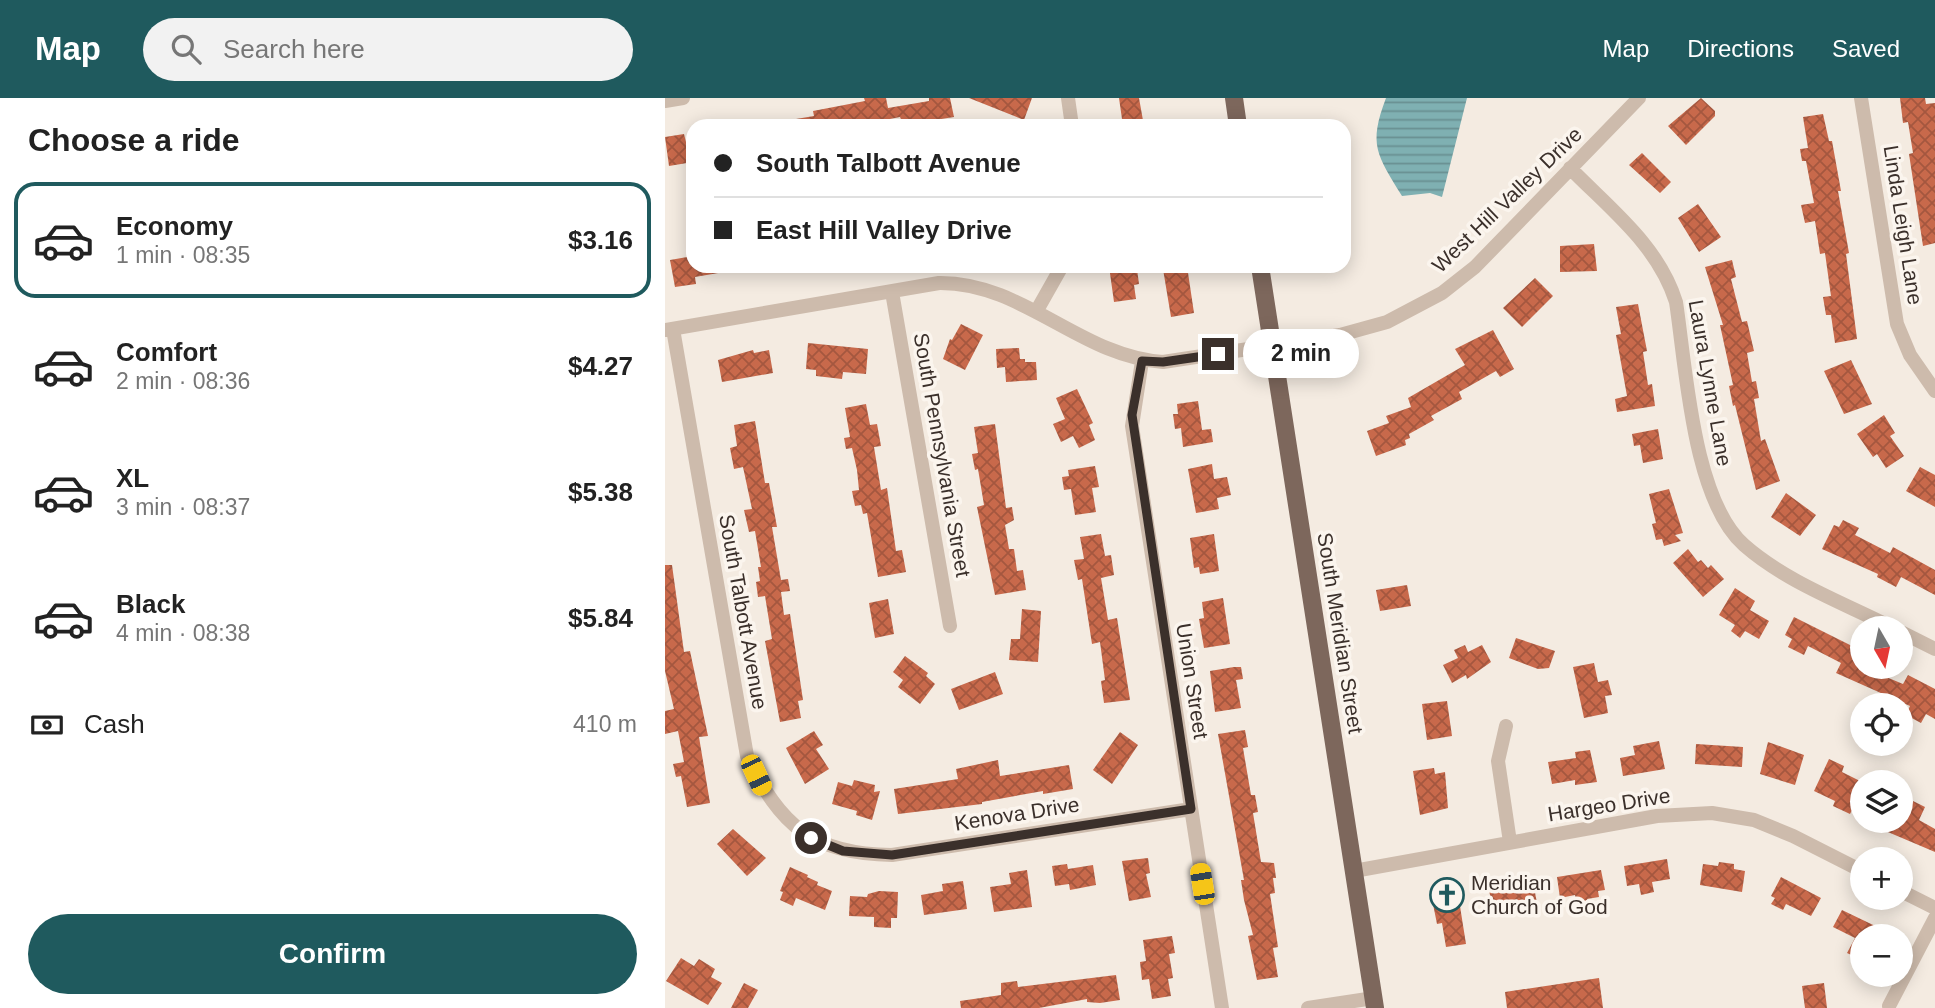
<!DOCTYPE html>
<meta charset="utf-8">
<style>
body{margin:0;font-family:Arial,sans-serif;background:#f2f2f2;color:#222;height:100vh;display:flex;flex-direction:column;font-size:26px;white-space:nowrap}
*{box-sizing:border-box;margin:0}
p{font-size:23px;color:#767676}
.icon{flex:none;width:38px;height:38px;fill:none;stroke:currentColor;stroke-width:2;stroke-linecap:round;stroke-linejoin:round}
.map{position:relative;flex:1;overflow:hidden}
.drawer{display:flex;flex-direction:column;background:#fff;width:665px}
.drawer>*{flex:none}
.top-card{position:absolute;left:21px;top:21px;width:665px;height:154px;border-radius:21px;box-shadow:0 4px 18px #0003;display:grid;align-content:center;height:154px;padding:0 28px;background:#fff}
.needle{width:46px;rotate:171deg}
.fabs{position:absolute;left:1185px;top:518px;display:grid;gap:14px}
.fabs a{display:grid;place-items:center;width:63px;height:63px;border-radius:50%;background:#fff;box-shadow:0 4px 18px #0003;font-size:35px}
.end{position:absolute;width:32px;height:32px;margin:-16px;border:9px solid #3b302b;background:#fff;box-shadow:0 0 0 4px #fff}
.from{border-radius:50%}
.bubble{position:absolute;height:49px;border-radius:24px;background:#fff;box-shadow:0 4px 18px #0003;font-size:23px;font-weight:600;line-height:49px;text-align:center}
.car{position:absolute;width:21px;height:42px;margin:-21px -10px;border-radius:9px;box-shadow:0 0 5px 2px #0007;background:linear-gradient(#f5c518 24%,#345 0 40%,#f5c518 0 76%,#345 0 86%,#f5c518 0)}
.top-card b{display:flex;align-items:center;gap:24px;height:66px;font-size:26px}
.top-card b+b{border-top:2px solid #e0e0e0}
.top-card i{width:18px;height:18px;background:#222}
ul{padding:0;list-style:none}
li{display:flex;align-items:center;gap:21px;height:116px;margin:0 14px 10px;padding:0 14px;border:4px solid transparent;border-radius:21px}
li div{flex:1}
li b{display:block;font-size:26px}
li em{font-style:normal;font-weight:600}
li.current{border-color:#1f5a5e}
li>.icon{width:63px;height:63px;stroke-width:1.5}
h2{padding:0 28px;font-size:32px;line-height:84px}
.pay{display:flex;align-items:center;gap:18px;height:77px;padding:0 28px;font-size:26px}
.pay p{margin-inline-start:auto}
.primary-button{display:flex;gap:14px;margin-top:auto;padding:14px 28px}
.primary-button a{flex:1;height:80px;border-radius:42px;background:#1f5a5e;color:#fff;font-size:28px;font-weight:600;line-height:80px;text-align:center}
header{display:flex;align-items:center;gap:42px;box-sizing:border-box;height:98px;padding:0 35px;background:#1f5a5e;color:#fff}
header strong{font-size:33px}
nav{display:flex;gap:38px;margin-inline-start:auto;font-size:24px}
.search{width:490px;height:63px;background:#f2f2f2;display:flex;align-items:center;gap:18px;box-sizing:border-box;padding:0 24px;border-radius:38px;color:#767676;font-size:26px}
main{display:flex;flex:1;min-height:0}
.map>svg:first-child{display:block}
.water{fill:url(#water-rules)}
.building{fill:url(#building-cross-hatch)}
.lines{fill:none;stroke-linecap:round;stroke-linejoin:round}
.street{stroke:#cdbbac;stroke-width:14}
.primary{stroke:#7d675c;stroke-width:18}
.route{stroke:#3b302b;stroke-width:9}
.labels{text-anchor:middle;stroke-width:7;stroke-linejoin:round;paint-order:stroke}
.street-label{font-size:21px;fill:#3b302b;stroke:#fbf5ee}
.poi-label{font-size:21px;fill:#3b302b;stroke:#fbf5ee;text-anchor:start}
</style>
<header>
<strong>Map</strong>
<div class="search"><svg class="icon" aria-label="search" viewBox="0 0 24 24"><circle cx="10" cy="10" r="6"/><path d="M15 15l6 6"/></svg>Search here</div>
<nav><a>Map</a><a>Directions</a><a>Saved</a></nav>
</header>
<main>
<section class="drawer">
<h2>Choose a ride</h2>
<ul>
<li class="current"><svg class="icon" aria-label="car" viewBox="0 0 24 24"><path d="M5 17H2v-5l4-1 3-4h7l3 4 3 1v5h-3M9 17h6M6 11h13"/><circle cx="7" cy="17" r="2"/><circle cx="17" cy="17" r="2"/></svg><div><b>Economy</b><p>1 min · 08:35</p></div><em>$3.16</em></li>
<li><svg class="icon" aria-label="car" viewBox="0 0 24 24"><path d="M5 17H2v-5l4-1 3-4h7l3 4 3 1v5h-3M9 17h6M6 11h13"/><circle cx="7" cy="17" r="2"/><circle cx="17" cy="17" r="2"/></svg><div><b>Comfort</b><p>2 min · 08:36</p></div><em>$4.27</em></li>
<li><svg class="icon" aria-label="car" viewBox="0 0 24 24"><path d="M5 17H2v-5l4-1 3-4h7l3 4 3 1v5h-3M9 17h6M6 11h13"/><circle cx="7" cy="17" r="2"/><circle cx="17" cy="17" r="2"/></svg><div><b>XL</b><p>3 min · 08:37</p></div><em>$5.38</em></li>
<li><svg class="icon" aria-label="car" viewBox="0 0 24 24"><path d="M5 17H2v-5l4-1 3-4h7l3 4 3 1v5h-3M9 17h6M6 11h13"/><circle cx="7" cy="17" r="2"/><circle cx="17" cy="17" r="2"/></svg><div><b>Black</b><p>4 min · 08:38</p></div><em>$5.84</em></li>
</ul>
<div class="pay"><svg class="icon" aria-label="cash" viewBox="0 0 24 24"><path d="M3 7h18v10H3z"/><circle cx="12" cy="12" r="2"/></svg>Cash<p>410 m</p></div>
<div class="primary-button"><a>Confirm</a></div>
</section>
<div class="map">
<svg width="1270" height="910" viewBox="0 0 1270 910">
<defs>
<pattern id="water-rules" width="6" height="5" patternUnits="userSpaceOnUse" patternTransform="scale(1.75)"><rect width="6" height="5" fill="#7fb0b2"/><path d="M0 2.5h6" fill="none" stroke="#699091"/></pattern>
<pattern id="building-cross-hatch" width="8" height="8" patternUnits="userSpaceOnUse" patternTransform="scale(1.75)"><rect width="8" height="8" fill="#c8694b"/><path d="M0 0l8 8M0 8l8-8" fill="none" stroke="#a4573f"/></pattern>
</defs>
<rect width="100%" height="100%" fill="#f4ebe1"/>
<path class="water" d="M721 0H802L777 99 765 95 737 98C712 57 703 47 721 0Z"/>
<path class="building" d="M199 0H221L223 10 264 3V0H285L289 19 270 22 271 28H239L235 19 189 28H126L125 22 149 18 148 13 200 3Z
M304 0H367L359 22Z
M454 0H474L479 28H458Z
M1036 0 1050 13V18L1021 47 1003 28Z
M1235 0H1260L1261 6 1270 5V145L1258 148 1244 56 1248 55 1243 24 1238 25Z
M1158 16 1164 43H1167L1176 93H1173L1184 155 1181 156 1192 241 1170 245 1166 217H1161L1158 199 1166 198 1160 155 1155 156 1150 123 1140 125 1136 107 1149 105 1141 63H1137L1135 51 1143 50 1138 19Z
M19 36 21 44 28 43V64L4 68 0 39Z
M977 55 1006 84 995 95 964 67Z
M1033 106 1056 139 1034 154 1013 120Z
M929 146 932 173 895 174V148Z
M28 158V168H59V174L30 179 31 186 10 189 5 162Z
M1067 162 1071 179 1066 181 1077 224 1082 223 1089 253 1082 255 1087 284 1091 283 1094 300 1089 301 1096 343 1100 341 1115 383 1091 392 1070 307 1068 308 1064 288 1068 287 1055 227H1058L1040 169Z
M444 168 472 171 474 186 469 187 471 201 449 204Z
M522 168 529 215 506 219 498 171Z
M870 180 888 198 857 229 838 210Z
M973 206 982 253 978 254 983 287 987 286 990 308 952 314 950 301 962 298 951 237 956 236 951 209Z
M296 226 318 237 300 272 278 261 285 241 287 242Z
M828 232 849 271 835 279 831 273 794 294 797 301 766 318 769 322 744 336 745 340 740 342 741 347 711 358 702 333 724 325 721 318 746 309 743 300 800 267 790 251Z
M143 245 203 251 201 276 178 274 177 281 151 278V272L141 271Z
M354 250 355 261H360V264H371L372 282 341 284 340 269 332 270 331 251Z
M88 252 89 255 104 252 108 275 57 284 53 262Z
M1186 262 1207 306 1179 316 1159 273Z
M412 291 428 325 424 327 430 342 414 350 408 338 396 344 388 326 400 321 391 300Z
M533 303 537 332 546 331 548 344 518 349 516 330 510 331 508 316H513L512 306Z
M201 306 205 327 212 326 216 348 209 349 216 392 222 390 231 453 237 452 241 474 213 479 202 415 198 416 196 407 190 408 187 393 194 392 192 372 187 350 181 351 179 340 185 339 180 310Z
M1219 317 1230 335 1225 338 1239 358 1221 370 1212 356 1208 359 1192 336Z
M90 323 100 385H104L112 429H107L116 482 123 481 125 493 116 494 119 517 125 516 138 602 133 603 136 620 115 624 100 543 107 541 100 498 93 499 91 484 95 483 93 469H96L90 433 84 434 79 412 87 411 78 369 69 371 65 350 72 348 69 327Z
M330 326 341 410 347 409 349 422 340 427 344 451H349L352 473 358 472 361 492 330 497 312 409 319 407 313 371 310 372 307 356 313 355 309 329Z
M993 331 998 361 978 365 975 347 969 348 967 336Z
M547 366 549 381 562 379 566 397 552 400 554 411 531 415 523 371Z
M430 368 434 389 427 390 431 414 410 417 406 391 399 392 397 379 404 378 403 372Z
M1255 369 1270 377V409L1241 393Z
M1004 391 1018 435 1010 437 1016 443 999 448 997 441 991 442 987 426 991 425 984 396Z
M1121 395 1151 417 1135 438 1106 419Z
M1178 422 1194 430 1190 437 1225 455 1228 449 1270 472V497L1236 479 1231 489 1212 479 1213 476 1157 451 1169 427 1174 429Z
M436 436 440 458 446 457 449 477 436 480 443 522 452 520 465 602 439 605 436 583 440 582 435 544 427 546 417 481 413 482 409 462 419 461 415 439Z
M549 436 554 473 535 476 534 469 529 470 525 440Z
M1023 451 1033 464 1036 462 1043 470 1046 467 1059 481 1038 499 1008 465Z
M0 467H7L19 554 25 553 43 638 34 639 45 705 22 709 16 678 11 679 8 666 19 664 13 633 0 636V613L9 611 0 573Z
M742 487 746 508 715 513 711 492Z
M1070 490 1090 503 1085 512 1104 523 1094 541 1080 533 1075 540 1066 533 1070 527 1054 517Z
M558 500 565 546 539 550 534 521 539 520 537 504Z
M223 501 229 536 210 540 204 505Z
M357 511 376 513 373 564 344 562 346 541H355Z
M1129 519 1197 553V569L1238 586 1243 577 1270 591V621L1261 616 1256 625 1241 617 1245 608 1171 575 1176 565 1143 548 1139 557 1123 549 1127 541 1120 537Z
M851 540 890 553 884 570 873 571 844 560Z
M800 547 803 554 817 547 826 564 802 581 801 577 787 585 778 567 793 560 789 552Z
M240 558 263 575 261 578 270 586 255 606 233 589 238 582 228 574Z
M929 565 933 584 943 582 947 597 940 598 943 615 919 620 908 569Z
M569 569H576L578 581 571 582 576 610 550 614 545 573Z
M330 574 338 596 294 612 286 591Z
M782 603 787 638 762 642 757 606Z
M580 632 583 649 578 650 586 697H590L593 714 588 715 596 764 609 765 611 780H608L610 795 605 796 613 849 608 850 613 879 592 882 583 838 588 837 579 802 576 782H579L553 636Z
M149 633 158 647 151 651 164 671 140 686 121 650Z
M455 634 473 647 447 686 428 672Z
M994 643 1000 671 958 678 955 660 970 657 968 648Z
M1103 644 1139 657 1130 687 1095 676Z
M1031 646 1078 649 1077 669 1030 666Z
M925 652 932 684 910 687V682L887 686 883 664 911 660 910 654Z
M1164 661 1179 668 1177 674 1197 684V692L1185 716 1168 708 1170 703 1149 693Z
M333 662 335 678 404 667 408 691 378 696V693L317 704V706L233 716 229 691 293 681 291 671Z
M769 670 770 676 780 674 783 710 755 717 748 673Z
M189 682 210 687 209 694 215 693 207 722 191 717 192 713 167 706 173 684 187 688Z
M1244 701 1260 709 1254 722 1270 731V754L1197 723H1236Z
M68 731 101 760 82 778 52 746Z
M483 760 485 775 481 776 486 799 464 803 457 763Z
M1002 761 1005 781 987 784 989 794 976 797 974 786 962 788 959 768Z
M1054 764 1069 766V771L1080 773 1077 794 1035 787 1038 766 1053 768Z
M402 766 403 771 428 767 431 787 405 792 404 786 390 788 387 768Z
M125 769 143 777 142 779 153 784 152 787 167 793 160 812 131 800 128 808 115 802 118 794 115 793Z
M362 772 367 809 329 814 325 789 346 786 344 775Z
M936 772 940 792 933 793 934 799 922 801 924 808 912 810 910 797 895 800 892 779Z
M1116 779 1156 800 1146 818 1121 806 1118 812 1106 806 1110 800 1106 798Z
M298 783 302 811 259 817 256 797 278 793 277 786Z
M868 784 872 805 828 812 824 792Z
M214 793 233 794 232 820H226V830L209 829V819L184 818 185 798 202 799 203 796Z
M794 802 801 846 781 849 777 825 772 826 768 806Z
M1177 812 1231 838H1197V862L1182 855 1190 840 1168 829Z
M507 838 510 855 504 856 508 880 503 881 506 898 487 901 484 881 477 882 475 864 481 863 478 842Z
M16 860 29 868 34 861 50 871 46 879 57 885 43 907 1 883Z
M451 877 455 902 435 905 422 904V901L374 910H296L295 903 336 897V885L352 883 353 889Z
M934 880 938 910H842L840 894Z
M79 885 93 892 83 910H66Z
M1159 885 1162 910H1140L1137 888Z"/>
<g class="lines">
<path class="street" d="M403 0 407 28
M1196 0 1232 226 1245 257 1270 293
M0 3 18 0
M905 70C946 112 993 147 1011 204 1021 270 1028 402 1079 447 1121 484 1179 505 1228 530
M227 194 285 528
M371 214 397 168
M8 231 82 658C115 728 148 756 227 757L526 711
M0 232 274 185C358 184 416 259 498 264L675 237 722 224 777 195 810 169 974 0
M477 263 467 328 557 910
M1236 534 1270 551
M841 628 833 663 845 744
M689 773 992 718 1047 715 1089 722 1128 738 1197 773
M1236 793 1270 810
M1224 908 1270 820
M643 910 709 900"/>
<path class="primary" d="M569 0 573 28
M595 168 710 910"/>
</g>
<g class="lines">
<path class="route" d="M146 740 178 753 227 757 526 711 467 317 477 263 498 264 553 256"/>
</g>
<defs>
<g id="church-ring" transform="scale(1.75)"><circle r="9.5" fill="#fbf5ee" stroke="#1f5a5e" stroke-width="1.5"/><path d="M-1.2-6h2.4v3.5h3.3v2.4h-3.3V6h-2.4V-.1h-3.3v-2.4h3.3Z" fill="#1f5a5e"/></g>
</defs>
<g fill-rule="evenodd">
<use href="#church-ring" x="782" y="797"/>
</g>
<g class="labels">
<g class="street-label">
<text transform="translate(842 102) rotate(-44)" y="7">West Hill Valley Drive</text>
<text transform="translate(1238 127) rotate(81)" y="7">Linda Leigh Lane</text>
<text transform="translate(1045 285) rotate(80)" y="7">Laura Lynne Lane</text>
<text transform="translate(277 357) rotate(80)" y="7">South Pennsylvania Street</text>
<text transform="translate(78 514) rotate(80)" y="7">South Talbott Avenue</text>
<text transform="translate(675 535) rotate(81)" y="7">South Meridian Street</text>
<text transform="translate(527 583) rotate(81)" y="7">Union Street</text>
<text transform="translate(944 707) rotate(-9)" y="7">Hargeo Drive</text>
<text transform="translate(352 716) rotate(-9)" y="7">Kenova Drive</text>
</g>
<g class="poi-label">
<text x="806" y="792">Meridian<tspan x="806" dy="24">Church of God</tspan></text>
</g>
</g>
</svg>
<div class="fabs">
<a><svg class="needle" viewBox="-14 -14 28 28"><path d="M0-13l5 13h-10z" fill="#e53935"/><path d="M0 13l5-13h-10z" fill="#767676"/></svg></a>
<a><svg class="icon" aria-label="locate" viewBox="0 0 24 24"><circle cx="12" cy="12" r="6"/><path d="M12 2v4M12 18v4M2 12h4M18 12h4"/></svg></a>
<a><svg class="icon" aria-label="layers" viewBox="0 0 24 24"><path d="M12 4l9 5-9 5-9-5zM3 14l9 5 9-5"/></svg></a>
<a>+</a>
<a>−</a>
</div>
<i class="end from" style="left:146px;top:740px"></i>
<i class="end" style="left:553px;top:256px"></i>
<div class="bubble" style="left:578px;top:231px;width:116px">2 min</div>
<i class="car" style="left:91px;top:677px;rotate:155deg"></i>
<i class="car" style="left:537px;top:786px;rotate:351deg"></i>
<div class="top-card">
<b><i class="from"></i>South Talbott Avenue</b>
<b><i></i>East Hill Valley Drive</b>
</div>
</div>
</main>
